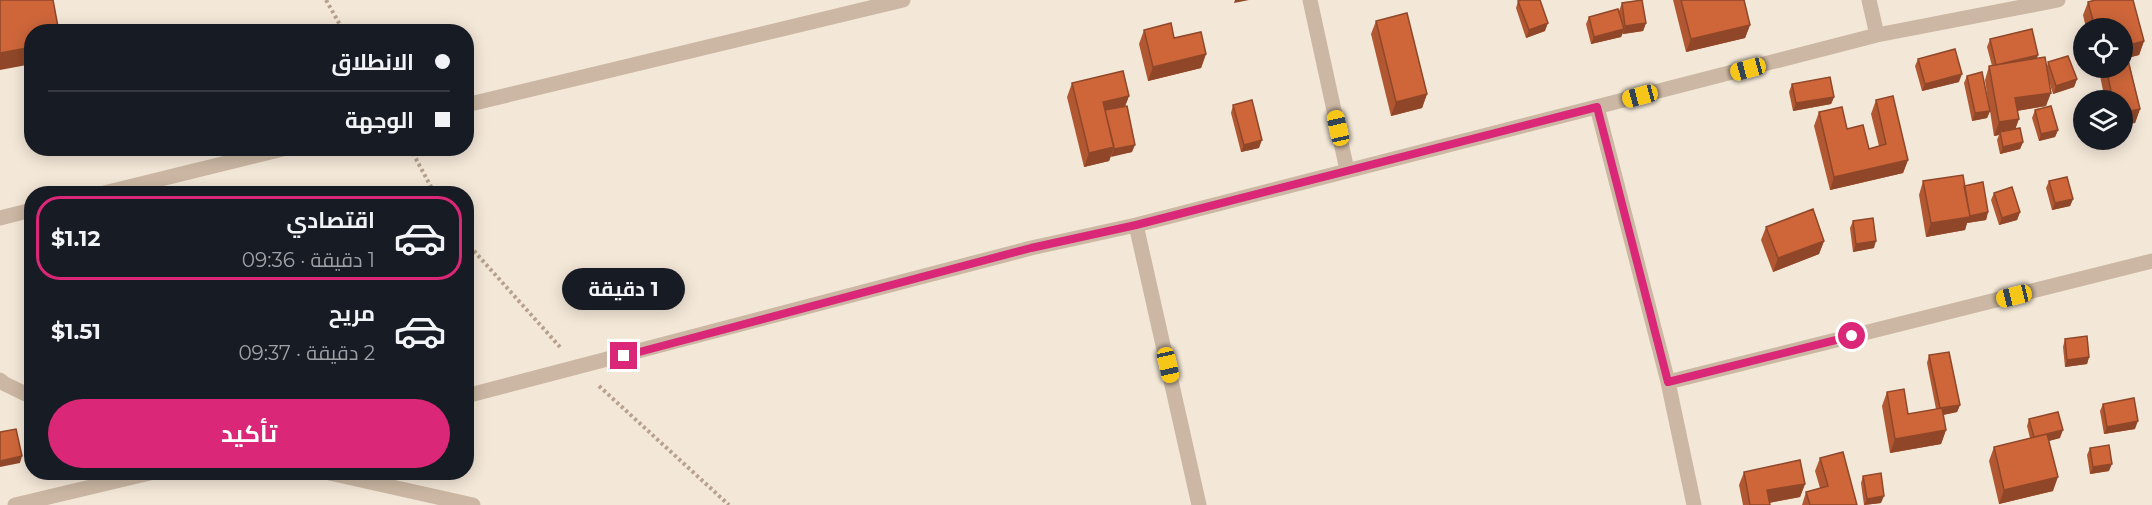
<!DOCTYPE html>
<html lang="ar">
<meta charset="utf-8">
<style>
body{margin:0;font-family:Montserrat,Cairo,sans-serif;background:#242831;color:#f1f3f6;direction:rtl;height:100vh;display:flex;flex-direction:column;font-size:22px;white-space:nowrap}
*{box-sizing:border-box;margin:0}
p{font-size:20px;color:#9ea1a6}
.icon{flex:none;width:33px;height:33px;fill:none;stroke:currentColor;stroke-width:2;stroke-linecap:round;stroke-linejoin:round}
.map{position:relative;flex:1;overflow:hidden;direction:ltr}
.sheet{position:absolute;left:24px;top:186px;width:450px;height:294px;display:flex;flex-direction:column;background:#171b24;border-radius:24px;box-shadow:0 3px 15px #0003;direction:rtl}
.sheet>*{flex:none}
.top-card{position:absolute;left:24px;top:24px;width:450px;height:132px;border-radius:24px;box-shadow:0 3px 15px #0003;direction:rtl;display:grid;align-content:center;height:132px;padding:0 24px;background:#171b24}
.fabs{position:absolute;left:2073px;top:18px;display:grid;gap:12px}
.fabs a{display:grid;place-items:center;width:60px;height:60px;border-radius:50%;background:#171b24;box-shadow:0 3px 15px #0003;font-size:30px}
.end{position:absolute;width:27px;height:27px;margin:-14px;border:8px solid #db2777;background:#fff;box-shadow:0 0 0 3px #fff}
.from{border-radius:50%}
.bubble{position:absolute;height:42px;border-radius:21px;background:#171b24;box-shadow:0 3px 15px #0003;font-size:20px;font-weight:700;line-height:42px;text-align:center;direction:rtl}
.car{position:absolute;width:18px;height:36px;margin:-18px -9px;border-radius:8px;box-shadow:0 0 4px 2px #0007;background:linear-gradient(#f5c518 24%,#345 0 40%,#f5c518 0 76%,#345 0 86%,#f5c518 0)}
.top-card b{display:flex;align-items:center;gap:21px;height:57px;font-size:22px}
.top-card b+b{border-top:2px solid #363941}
.top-card i{width:15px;height:15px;background:#f1f3f6}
ul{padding:10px 0 0;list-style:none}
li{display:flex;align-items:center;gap:18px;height:84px;margin:0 12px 9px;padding:0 12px;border:3px solid transparent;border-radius:24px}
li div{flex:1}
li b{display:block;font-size:22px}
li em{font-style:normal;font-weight:700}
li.active{border-color:#db2777}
li>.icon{width:54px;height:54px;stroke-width:1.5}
.action{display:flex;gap:12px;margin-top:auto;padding:12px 24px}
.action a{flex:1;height:69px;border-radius:36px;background:#db2777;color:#fff;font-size:24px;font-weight:700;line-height:69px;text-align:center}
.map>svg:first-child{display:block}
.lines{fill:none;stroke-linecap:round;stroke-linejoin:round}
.path{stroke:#b7a18d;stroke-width:4;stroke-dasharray:3 3;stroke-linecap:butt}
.minor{stroke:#cbb7a3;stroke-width:15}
.wall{fill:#b15832}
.shaded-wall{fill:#904729}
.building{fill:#ce663a;stroke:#904729;stroke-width:1.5}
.route{stroke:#db2777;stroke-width:8}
</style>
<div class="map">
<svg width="2152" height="505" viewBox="0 0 2152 505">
<rect width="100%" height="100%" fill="#f3e7d7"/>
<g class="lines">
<path class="path" d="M326 0 344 32
M410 148 435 194
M466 242 560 347
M599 386 729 505"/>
<path class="minor" d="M1310 0 1347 170
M1869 0 1877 35
M466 105 903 0
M1597 107 1668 382 1694 505
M100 194 287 148
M0 218 32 210
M1136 225 1199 505
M0 380 5 384 32 397
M1668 382 2152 261
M466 396 1031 248 1136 225 1877 35 2058 0
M325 472 473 505
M15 505 154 472"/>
</g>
<path class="wall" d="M1673 0H1744L1750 25 1745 38 1686 52Z
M1518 1 1545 31 1526 38 1516 8Z
M2088 2 2144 41 2139 55 2128 58 2140 109 2135 123 2122 125V100H2105L2099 71 2100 68H2122V28H2086L2083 15Z
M1622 3 1646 23 1643 31 1623 34V33L1621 37 1591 44 1586 24 1589 17 1619 11Z
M1376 21 1427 94 1422 108 1391 116 1371 34Z
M1144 30 1174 38 1206 54 1201 68 1148 81 1139 44Z
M1990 39 2037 59 2047 66 2048 62 2077 79 2074 87 2053 94 2049 81 2046 106 2017 111 2015 129 2023 142 2020 149 2000 154 1997 140 1999 135 1994 136 1990 111 1987 118 1972 121 1964 83 1967 76 1989 107 1985 80 1989 66H1992L1987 47Z
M1918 59 1959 82 1922 91 1915 66Z
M1072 83 1129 96 1125 106 1132 152 1111 156 1109 161 1084 167 1067 97Z
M1792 84 1834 97 1831 104 1793 111 1789 92Z
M1876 100 1908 160 1903 173 1830 190 1814 126 1819 112 1847 129 1869 149 1879 146 1871 114Z
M1233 105 1259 148 1241 152 1231 113Z
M2035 110 2058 130 2055 137 2039 141 2032 118Z
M1923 181 1964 186 1988 212 1986 220 1967 223 1965 230 1926 237 1919 195Z
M2049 181 2073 199 2070 206 2052 210 2046 188Z
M1994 193 2020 212 2017 220 1999 225 1991 200Z
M1853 221 1874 248 1853 252 1850 228Z
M1766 227 1824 241 1819 254 1773 272 1761 240Z
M2065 339 2089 357 2087 364 2065 367 2063 347Z
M1929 355 1960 405 1957 412 1943 415 1946 430 1941 444 1890 453 1882 406 1887 392 1908 414 1936 409 1927 363Z
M2103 404 2135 429 2104 434 2100 411Z
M2029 419 2060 438 2049 441 2053 491 1999 504 1989 461 1994 447 2030 438 2027 426Z
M2090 448 2109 471 2090 474 2087 455Z
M1820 458 1857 505H1802L1806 492 1820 488 1815 471Z
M1744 472 1805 484 1800 497 1769 503 1770 505H1743L1739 485Z
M1863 476 1881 503 1864 505 1861 483Z"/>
<path class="shaded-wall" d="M1235 0H1249L1234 3Z
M1548 23 1545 31 1526 38 1529 30Z
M1646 23 1643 31 1623 34 1625 26Z
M1750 25 1745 38 1686 52 1691 39Z
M1624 29 1621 37 1591 44 1594 37Z
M2144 41 2139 55 2122 59V47Z
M32 47V64L0 70V53Z
M1206 54 1201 68 1148 81 1153 67Z
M2038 55 2036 62 1996 65Z
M1962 74 1959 82 1922 91 1925 84Z
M2077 79 2074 87 2053 94 2056 86Z
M2051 93 2046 106 2010 112 2015 98Z
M1427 94 1422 108 1391 116 1396 102Z
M1129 96 1124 109 1106 113 1103 102Z
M1834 97 1831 104 1793 111 1796 103Z
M2140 109 2135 123 2122 125V113Z
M1990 111 1987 118 1972 121 1975 113Z
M2019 119 2014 133 2000 132 1999 135 1994 136 1999 122Z
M2058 130 2055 137 2039 141 2041 134Z
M1262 140 1259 148 1241 152 1244 145Z
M2023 142 2020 149 2000 154 2003 147Z
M1135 145 1132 152 1111 157 1114 149Z
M1114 147 1109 161 1084 167 1089 153Z
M1908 160 1903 173 1830 190 1834 177Z
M2073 199 2070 206 2052 210 2055 203Z
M1988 212 1986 220 1967 223 1965 230 1926 237 1931 223Z
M2020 212 2017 220 1999 225 2002 218Z
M1824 241 1819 254 1773 272 1778 258Z
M1876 241 1874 248 1853 252 1856 244Z
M2089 357 2087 364 2065 367 2067 360Z
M1960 405 1957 412 1938 416 1940 409Z
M2138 421 2135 429 2104 434 2107 427Z
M1946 430 1941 444 1890 453 1895 439Z
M2063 430 2060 438 2032 445 2035 437Z
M22 456 20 463 0 467V461Z
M2112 464 2109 471 2090 474 2093 467Z
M2058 477 2053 491 1999 504 2004 490Z
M1805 484 1800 497 1762 504 1767 490Z
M1884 496 1881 503 1864 505 1867 499Z"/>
<path class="building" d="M0 0H53L59 32H32V47L0 53Z
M1521 0H1540L1548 23 1529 30 1518 1Z
M1642 0 1646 23 1625 26 1622 3Z
M1681 0H1744L1750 25 1691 39Z
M2095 0H2133L2144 41 2122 47V28H2116V27L2111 28H2095L2088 2Z
M1618 9 1624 29 1594 37 1589 17Z
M1407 13 1427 94 1396 102 1376 21Z
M1171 23 1174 38 1201 32 1206 54 1153 67 1144 30Z
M2032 29 2038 55 1996 65 1990 39Z
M1955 49 1962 74 1925 84 1918 59Z
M2126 52 2140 109 2122 113V100H2113L2106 68H2122V53Z
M2068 56 2077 79 2056 86 2048 62Z
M2045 57 2051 93 2015 98 2019 119 1999 122 1989 66Z
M1123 71 1129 96 1103 102 1114 147 1089 153 1072 83Z
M1982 72 1990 111 1975 113 1967 76Z
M1830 77 1834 97 1796 103 1792 84Z
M1893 96 1908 160 1834 177 1819 112 1842 107 1847 129 1863 125 1869 149 1886 144 1876 100Z
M1252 100 1262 140 1244 145 1233 105Z
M1127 106 1135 145 1114 149 1105 110Z
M2051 106 2058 130 2041 134 2035 110Z
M2020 128 2023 142 2003 147 2000 132Z
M1963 175 1970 217 1931 223 1923 181Z
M2067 177 2073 199 2055 203 2049 181Z
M1983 182 1988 212 1970 216 1964 186Z
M2012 187 2020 212 2002 218 1994 193Z
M1813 209 1824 241 1778 258 1766 227Z
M1873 218 1876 241 1856 244 1853 221Z
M2087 336 2089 357 2067 360 2065 339Z
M1949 352 1960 405 1940 408 1929 355Z
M1904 389 1908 414 1942 408 1946 430 1895 439 1887 392Z
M2134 398 2138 421 2107 427 2103 404Z
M2058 412 2063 430 2034 437 2029 419Z
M16 429 22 456 0 461V432Z
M2047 434 2058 477 2004 490 1994 447Z
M2109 445 2112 464 2093 467 2090 448Z
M1843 452 1857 505H1810L1806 492 1828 486 1820 458Z
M1800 460 1805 484 1767 490 1770 505H1750L1744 472Z
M1881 473 1884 496 1867 499 1863 476Z"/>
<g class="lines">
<path class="route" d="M624 356 1031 248 1136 225 1597 107 1668 382 1852 336"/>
</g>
</svg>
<div class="fabs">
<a><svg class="icon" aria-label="locate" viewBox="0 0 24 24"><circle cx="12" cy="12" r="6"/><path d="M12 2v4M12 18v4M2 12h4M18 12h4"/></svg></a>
<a><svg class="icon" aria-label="layers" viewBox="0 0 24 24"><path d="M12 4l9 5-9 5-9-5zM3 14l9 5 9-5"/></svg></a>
</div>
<i class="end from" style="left:1852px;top:336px"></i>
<i class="end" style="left:624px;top:356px"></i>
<div class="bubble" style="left:562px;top:268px;width:123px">1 دقيقة</div>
<i class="car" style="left:1748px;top:69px;rotate:255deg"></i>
<i class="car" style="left:1640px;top:96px;rotate:255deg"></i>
<i class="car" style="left:1338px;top:128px;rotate:347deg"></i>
<i class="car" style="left:2014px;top:296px;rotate:256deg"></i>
<i class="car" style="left:1168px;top:365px;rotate:167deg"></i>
<div class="top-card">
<b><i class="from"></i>الانطلاق</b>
<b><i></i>الوجهة</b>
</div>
<section class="sheet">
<ul>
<li class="active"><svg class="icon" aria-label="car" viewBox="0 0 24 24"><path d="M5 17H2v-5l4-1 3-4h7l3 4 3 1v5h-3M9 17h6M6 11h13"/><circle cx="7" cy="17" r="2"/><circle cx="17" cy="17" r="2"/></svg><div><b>اقتصادي</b><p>1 دقيقة · 09:36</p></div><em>$1.12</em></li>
<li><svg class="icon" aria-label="car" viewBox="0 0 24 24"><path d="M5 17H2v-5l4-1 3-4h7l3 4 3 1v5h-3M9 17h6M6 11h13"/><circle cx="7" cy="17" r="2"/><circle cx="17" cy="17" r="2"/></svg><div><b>مريح</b><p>2 دقيقة · 09:37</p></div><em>$1.51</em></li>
</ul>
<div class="action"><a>تأكيد</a></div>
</section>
</div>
